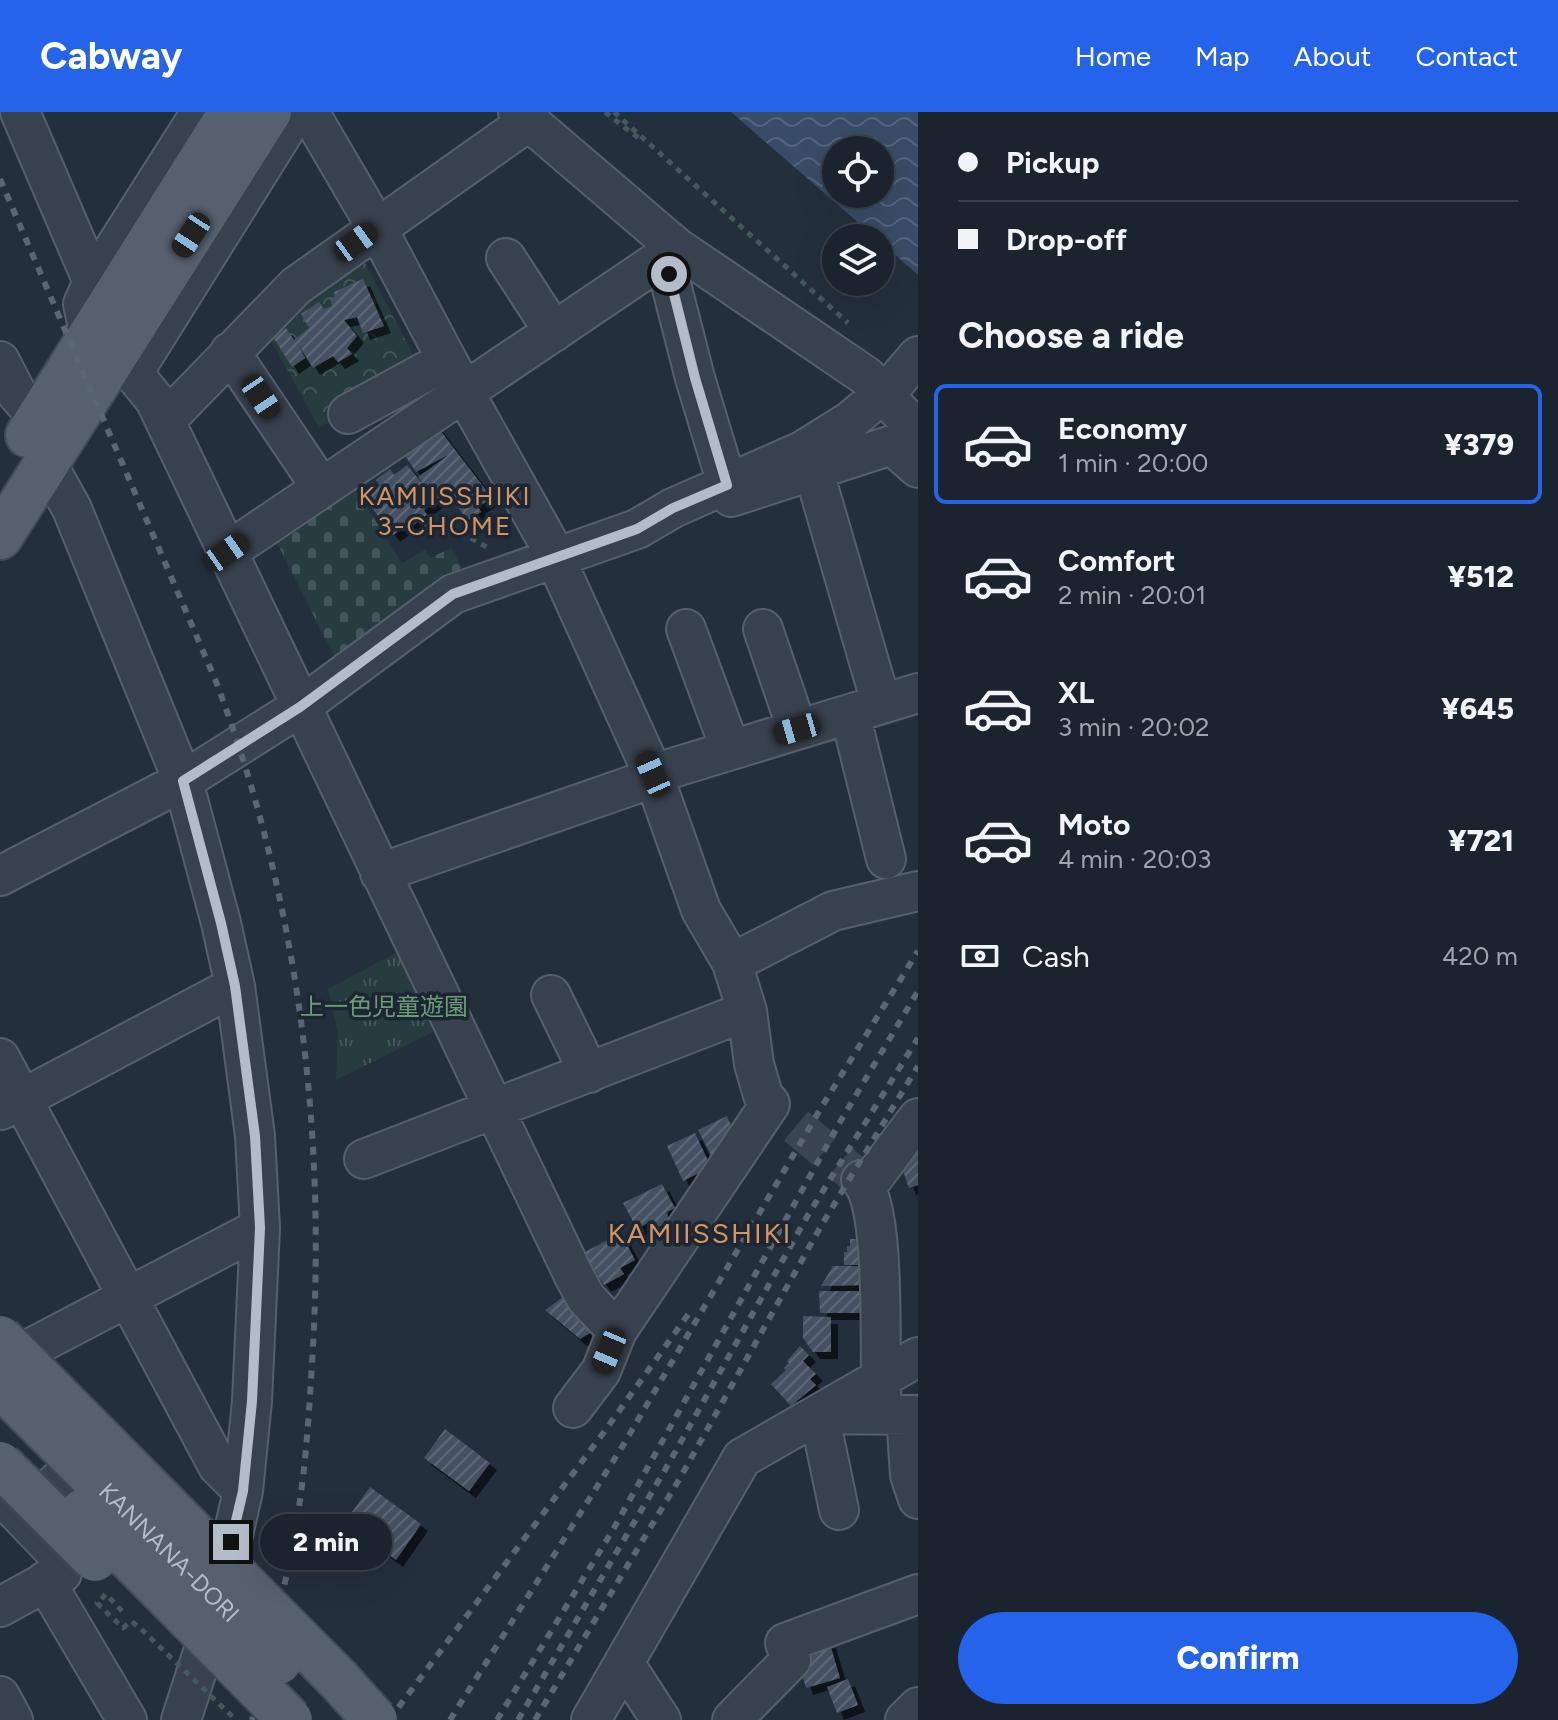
<!DOCTYPE html>
<meta charset="utf-8">
<style>
body{margin:0;font-family:Figtree,"Noto Sans JP",sans-serif;background:#242b36;color:#f1f3f6;height:100vh;display:flex;flex-direction:column;font-size:30px;white-space:nowrap}
*{box-sizing:border-box;margin:0}
p{font-size:26px;color:#a0a4aa}
.icon{flex:none;width:44px;height:44px;fill:none;stroke:currentColor;stroke-width:2;stroke-linecap:round;stroke-linejoin:round}
.map{position:relative;flex:1;overflow:hidden}
.sheet{display:flex;flex-direction:column;background:#1b232e;width:640px}
.sheet>*{flex:none}
.top-card{display:grid;align-content:center;height:176px;padding:0 40px;background:#1b232e}
.controls{position:absolute;left:822px;top:24px;display:grid;gap:16px}
.controls a{display:grid;place-items:center;width:72px;height:72px;border-radius:50%;background:#1b232e;box-shadow:0 8px 32px #0002,0 0 0 2px #39404a;font-size:40px}
.end{position:absolute;width:36px;height:36px;margin:-18px;border:10px solid #b4bcc9;background:#111;box-shadow:0 0 0 4px #111}
.from{border-radius:50%}
.bubble{position:absolute;height:56px;border-radius:28px;background:#1b232e;box-shadow:0 8px 32px #0002,0 0 0 2px #39404a;font-size:26px;font-weight:800;line-height:56px;text-align:center}
.car{position:absolute;width:24px;height:48px;margin:-24px -12px;border-radius:10px;box-shadow:0 0 6px 2px #0007;background:linear-gradient(#222 24%,#8ab4d8 0 40%,#222 0 76%,#8ab4d8 0 86%,#222 0)}
.top-card b{display:flex;align-items:center;gap:28px;height:76px;font-size:30px}
.top-card b+b{border-top:2px solid #39404a}
.top-card i{width:20px;height:20px;background:#f1f3f6}
ul{padding:0;list-style:none}
li{display:flex;align-items:center;gap:24px;height:120px;margin:0 16px 12px;padding:0 24px;border:4px solid transparent;border-radius:12px}
li div{flex:1}
li b{display:block;font-size:30px}
li em{font-style:normal;font-weight:800}
li.active{border-color:#2563eb}
li>.icon{width:72px;height:72px;stroke-width:1.5}
h2{padding:0 40px;font-size:36px;line-height:96px}
.pay{display:flex;align-items:center;gap:20px;height:88px;padding:0 40px;font-size:30px}
.pay p{margin-inline-start:auto}
.primary-button{display:flex;gap:16px;margin-top:auto;padding:16px 40px}
.primary-button a{flex:1;height:92px;border-radius:48px;background:#2563eb;color:#fff;font-size:32px;font-weight:800;line-height:92px;text-align:center}
header{display:flex;align-items:center;gap:48px;box-sizing:border-box;height:112px;padding:0 40px;background:#2563eb;color:#fff}
header strong{font-size:38px}
nav{display:flex;gap:44px;margin-inline-start:auto;font-size:28px}
main{display:flex;flex:1;min-height:0}
.map>svg:first-child{display:block}
.forest{fill:url(#forest-crowns)}
.cemetery{fill:url(#cemetery-stones)}
.park{fill:url(#park-tufts)}
.water{fill:url(#water-waves);fill-rule:evenodd}
.building{fill:url(#building-hatch);filter:url(#shadow)}
.lines{fill:none;stroke-linecap:round;stroke-linejoin:round}
.minor-tunnel{stroke:#3a4453;stroke-width:38;stroke-dasharray:38 19;stroke-linecap:butt}
.minor-casing{stroke:#565f6c;stroke-width:42}
.major-casing{stroke:#414a57;stroke-width:48}
.path{stroke:#44595c;stroke-width:5;stroke-dasharray:6 6;stroke-linecap:butt}
.minor{stroke:#38414e;stroke-width:38}
.major{stroke:#56606e;stroke-width:44}
.rail{stroke:#5a6575;stroke-width:6;stroke-dasharray:8 8;stroke-linecap:butt}
.major-bridge-casing{stroke:#414a57;stroke-width:48;stroke-linecap:butt}
.path-bridge{stroke:#44595c;stroke-width:5;stroke-dasharray:6 6;stroke-linecap:butt}
.major-bridge{stroke:#56606e;stroke-width:44}
.route{stroke:#b4bcc9;stroke-width:10}
.labels{text-anchor:middle;stroke-width:7;stroke-linejoin:round;paint-order:stroke}
.park-label{font-size:24px;fill:#6b9a76;stroke:#1d2633}
.street-label{font-size:24px;fill:#b4bcc9;stroke:#1d2633}
.neighbourhood-label{font-size:26px;letter-spacing:2px;fill:#d59563;stroke:#1d2633}
.quarter-label{font-size:28px;letter-spacing:2px;fill:#d59563;stroke:#1d2633}
</style>
<header>
<strong>Cabway</strong>
<nav><a>Home</a><a>Map</a><a>About</a><a>Contact</a></nav>
</header>
<main>
<div class="map">
<svg width="918" height="1608" viewBox="0 0 918 1608">
<defs>
<pattern id="forest-crowns" width="20" height="18" patternUnits="userSpaceOnUse" patternTransform="scale(2)"><rect width="20" height="18" fill="#263c3f"/><path d="M2 6a3 3 0 1 1 6 0M12 15a3 3 0 1 1 6 0" fill="none" stroke="#435659"/></pattern>
<pattern id="cemetery-stones" width="16" height="16" patternUnits="userSpaceOnUse" patternTransform="scale(2)"><rect width="16" height="16" fill="#263c3f"/><path d="M2 7V4a2 2 0 0 1 4 0v3zM10 15v-3a2 2 0 0 1 4 0v3z" fill="#435659"/></pattern>
<pattern id="park-tufts" width="24" height="20" patternUnits="userSpaceOnUse" patternTransform="scale(2)"><rect width="24" height="20" fill="#263c3f"/><path d="M3 7l-1-3M5 7V3M7 7l1-3M15 17l-1-3M17 17v-4M19 17l1-3" fill="none" stroke="#435659"/></pattern>
<pattern id="water-waves" width="16" height="10" patternUnits="userSpaceOnUse" patternTransform="scale(2)"><rect width="16" height="10" fill="#394c67"/><path d="M0 5q4-4 8 0t8 0" fill="none" stroke="#53647b"/></pattern>
<pattern id="building-hatch" width="6" height="6" patternUnits="userSpaceOnUse" patternTransform="scale(2)"><rect width="6" height="6" fill="#455162"/><path d="M-1 1l2-2M0 6l6-6M5 7l2-2" fill="none" stroke="#5d6877"/></pattern>
<filter id="shadow"><feDropShadow dx="7" dy="7" stdDeviation="0" flood-color="#0009"/></filter>
</defs>
<rect width="100%" height="100%" fill="#242f3e"/>
<path class="forest" d="M364 149 421 258 319 316 266 219 308 178Z"/>
<path class="cemetery" d="M353 373 402 451 425 438 430 446 451 436 471 472 340 556 275 427Z"/>
<path class="park" d="M407 835 445 914 336 968 338 919 328 877Z"/>
<path class="water" d="M731 0H918V163L880 129V126H876ZM836 38H880V82H836Z"/>
<path class="building" d="M363 167 384 214 363 221 357 205 344 208 357 224 347 236 352 242 338 250 333 244 313 256 298 232 305 246 292 255 273 225 286 216 294 228 309 216 301 202 319 190 324 197 332 194 330 186 335 185 334 180Z
M436 313 492 386 478 395 481 400 468 409 447 380 424 398 427 403 408 417 405 414 393 423 365 387 380 373 376 368 390 357 394 363 407 353 430 381 418 365 450 342 416 360 401 338Z
M727 1004 734 1021 722 1038 711 1043 698 1018Z
M695 1021 711 1055 683 1069 667 1034Z
M918 1032V1073L909 1076 902 1056Z
M662 1072 675 1096 667 1100 669 1110 658 1115 653 1108 637 1117 623 1091Z
M621 1121 635 1148 620 1156 624 1162 604 1173 583 1141Z
M850 1127H868L869 1153H844V1140H847V1134H850Z
M833 1154H869V1173L821 1174Z
M819 1179H866V1201H820Z
M566 1183 593 1219 580 1227 545 1198Z
M803 1204 831 1205V1240H813L803 1226Z
M800 1234 809 1243 803 1249 816 1262 810 1267 816 1273 791 1294 771 1272 786 1258 784 1256 789 1251 787 1249Z
M445 1317 490 1351 469 1379 424 1346Z
M370 1375 421 1412 396 1448 344 1411Z
M829 1529 840 1566 806 1576 795 1536Z
M848 1567 858 1593 837 1601 827 1575Z"/>
<g class="lines">
<path class="minor-tunnel" d="M796 1014 861 1068"/>
<g class="minor-casing">
<path id="minor" d="M20 0 93 170 83 192 90 225
M309 0 377 116 464 280 548 430 653 662 701 798 732 851 747 899 754 952 763 983 770 992 617 1219 601 1259 573 1296
M518 0 676 135 866 264 918 319
M676 135 664 145 695 266 731 385 892 333 918 356
M506 146 554 220
M93 170 201 0
M230 240 321 375
M115 246 133 261 155 288 575 1166 586 1186 617 1219
M0 249 17 282 39 307
M133 261 296 0
M348 302 447 248
M165 309 296 174 529 9
M46 350 72 397 183 669 221 811 235 874 255 1024 260 1116 252 1289 243 1379 214 1506 181 1608
M814 360 881 591
M227 440 664 145
M686 517 730 636
M763 517 797 617
M850 602 886 747
M380 761 636 672 653 662 918 581
M0 764 183 669 300 595 453 482 637 417 673 396 802 339 850 309 893 273 918 244
M732 851 833 799 918 779
M551 883 589 961
M0 946 218 1354 243 1379
M1 998 235 874
M364 1047 747 899
M861 1068C888 1099 878 1252 882 1301
M867 1074 918 1006
M33 1235 260 1116
M906 1303 910 1363 918 1387
M0 1383 21 1404 93 1336 96 1330
M839 1398 819 1302 918 1303
M45 1469 127 1608
M0 1495 62 1461 64 1449 21 1404
M624 1551 661 1608
M0 1584 13 1608
M591 1608 742 1346 918 1245
M732 1608 791 1548 785 1531 918 1482
M905 1608 918 1595"/>
</g>
<g class="major-casing">
<path id="major" d="M28 323 231 0
M0 425 269 0"/>
</g>
<path class="path" d="M605 0 641 28
M614 0 848 211
M425 412 469 425 490 437"/>
<use href="#minor" class="minor"/>
<use href="#major" class="major"/>
<path class="rail" d="M0 67 215 567C298 785 327 1019 312 1251 309 1301 306 1352 298 1401 287 1471 269 1539 252 1608
M389 1608 604 1320 692 1197
M450 1608 622 1335 821 996 918 839
M497 1608 614 1416 840 1010 918 879
M518 1608 669 1351 808 1103 918 926
M535 1608 680 1366 821 1114 918 954"/>
<g class="major-bridge-casing">
<g id="major-bridge">
<path d="M0 1226 339 1568 375 1608"/>
<path id="s1" d="M0 1273 279 1550"/>
<path d="M0 1352 95 1447"/>
<path d="M83 1399 290 1608"/>
</g>
</g>
<path class="path-bridge" d="M122 1499 106 1482 97 1491 123 1516 131 1509 140 1516 236 1608"/>
<use href="#major-bridge" class="major-bridge"/>
</g>
<g class="lines">
<path class="route" d="M231 1430 243 1379 252 1289 260 1116 255 1024 235 874 221 811 183 669 300 595 453 482 637 417 673 396 727 373 695 266 669 162"/>
</g>
<g class="labels">
<g class="park-label">
<text x="384" y="903">上一色児童遊園</text>
</g>
<g class="street-label">
<text dy="8" stroke="none"><textPath href="#s1" startOffset="238">KANNANA-DORI</textPath></text>
</g>
<g class="neighbourhood-label">
<text x="445" y="393">KAMIISSHIKI<tspan x="445" dy="30">3-CHOME</tspan></text>
</g>
<g class="quarter-label">
<text x="700" y="1131">KAMIISSHIKI</text>
</g>
</g>
</svg>
<div class="controls">
<a><svg class="icon" aria-label="locate" viewBox="0 0 24 24"><circle cx="12" cy="12" r="6"/><path d="M12 2v4M12 18v4M2 12h4M18 12h4"/></svg></a>
<a><svg class="icon" aria-label="layers" viewBox="0 0 24 24"><path d="M12 4l9 5-9 5-9-5zM3 14l9 5 9-5"/></svg></a>
</div>
<i class="end from" style="left:669px;top:162px"></i>
<i class="end" style="left:231px;top:1430px"></i>
<div class="bubble" style="left:260px;top:1402px;width:132px">2 min</div>
<i class="car" style="left:191px;top:123px;rotate:213deg"></i>
<i class="car" style="left:356px;top:130px;rotate:54deg"></i>
<i class="car" style="left:261px;top:285px;rotate:146deg"></i>
<i class="car" style="left:227px;top:440px;rotate:55deg"></i>
<i class="car" style="left:797px;top:617px;rotate:254deg"></i>
<i class="car" style="left:653px;top:662px;rotate:336deg"></i>
<i class="car" style="left:609px;top:1239px;rotate:203deg"></i>
</div>
<section class="sheet">
<div class="top-card">
<b><i class="from"></i>Pickup</b>
<b><i></i>Drop-off</b>
</div>
<h2>Choose a ride</h2>
<ul>
<li class="active"><svg class="icon" aria-label="car" viewBox="0 0 24 24"><path d="M5 17H2v-5l4-1 3-4h7l3 4 3 1v5h-3M9 17h6M6 11h13"/><circle cx="7" cy="17" r="2"/><circle cx="17" cy="17" r="2"/></svg><div><b>Economy</b><p>1 min · 20:00</p></div><em>¥379</em></li>
<li><svg class="icon" aria-label="car" viewBox="0 0 24 24"><path d="M5 17H2v-5l4-1 3-4h7l3 4 3 1v5h-3M9 17h6M6 11h13"/><circle cx="7" cy="17" r="2"/><circle cx="17" cy="17" r="2"/></svg><div><b>Comfort</b><p>2 min · 20:01</p></div><em>¥512</em></li>
<li><svg class="icon" aria-label="car" viewBox="0 0 24 24"><path d="M5 17H2v-5l4-1 3-4h7l3 4 3 1v5h-3M9 17h6M6 11h13"/><circle cx="7" cy="17" r="2"/><circle cx="17" cy="17" r="2"/></svg><div><b>XL</b><p>3 min · 20:02</p></div><em>¥645</em></li>
<li><svg class="icon" aria-label="car" viewBox="0 0 24 24"><path d="M5 17H2v-5l4-1 3-4h7l3 4 3 1v5h-3M9 17h6M6 11h13"/><circle cx="7" cy="17" r="2"/><circle cx="17" cy="17" r="2"/></svg><div><b>Moto</b><p>4 min · 20:03</p></div><em>¥721</em></li>
</ul>
<div class="pay"><svg class="icon" aria-label="cash" viewBox="0 0 24 24"><path d="M3 7h18v10H3z"/><circle cx="12" cy="12" r="2"/></svg>Cash<p>420 m</p></div>
<div class="primary-button"><a>Confirm</a></div>
</section>
</main>
